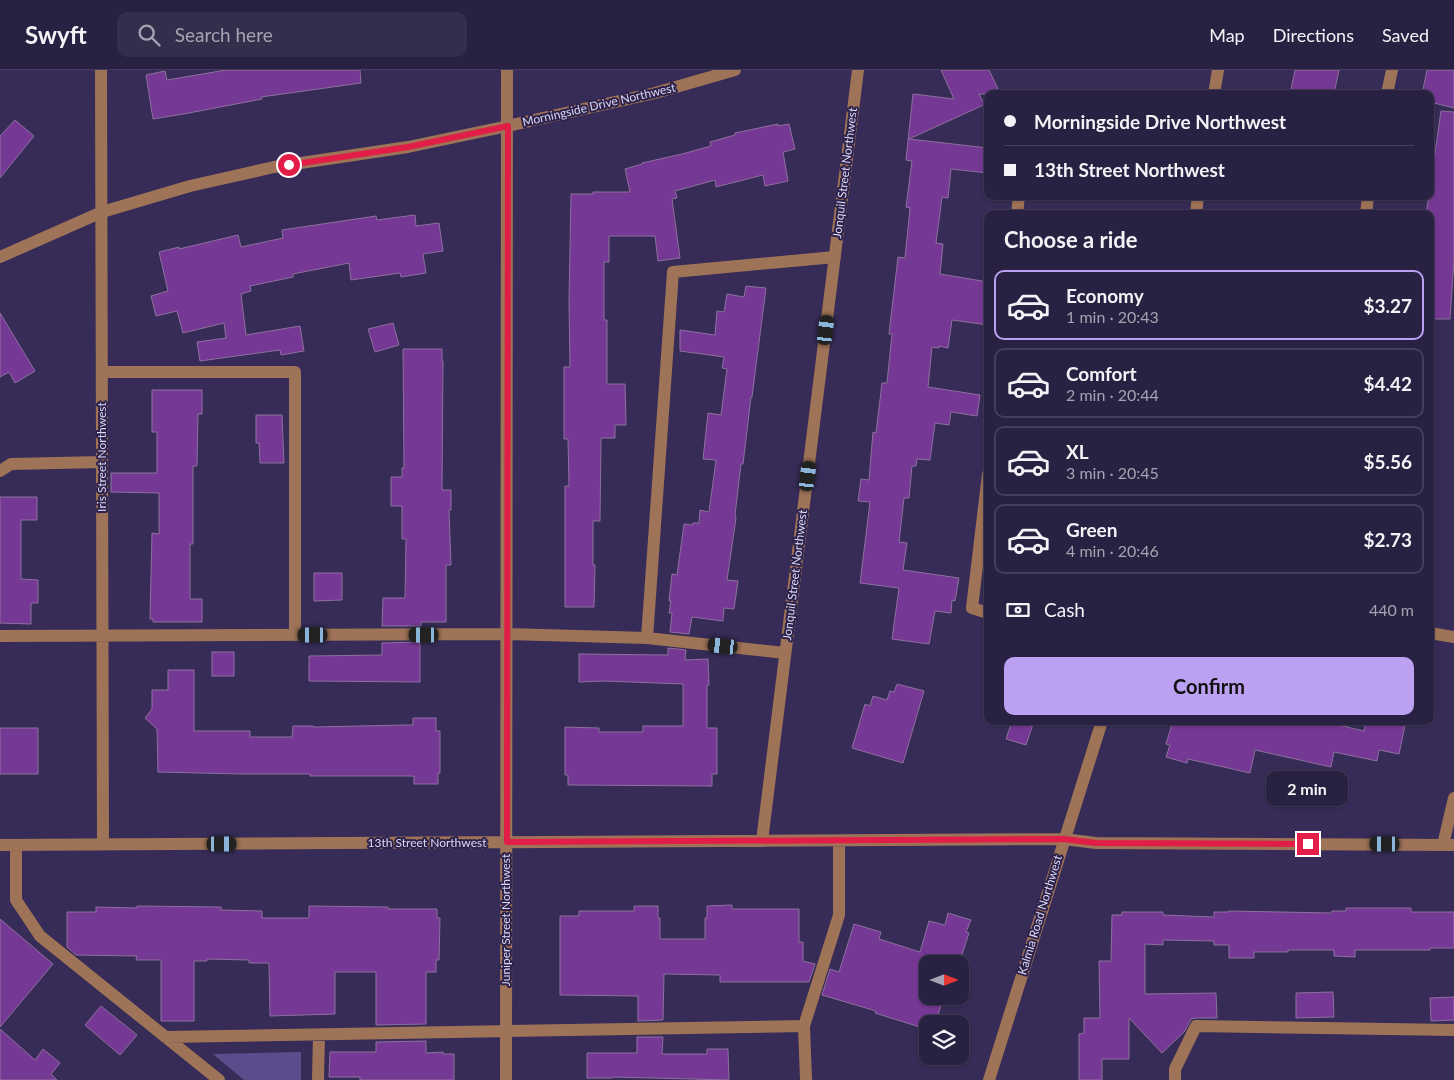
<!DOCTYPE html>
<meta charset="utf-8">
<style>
body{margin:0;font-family:Lato,sans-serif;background:#342e4c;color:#f1f3f6;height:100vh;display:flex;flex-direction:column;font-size:19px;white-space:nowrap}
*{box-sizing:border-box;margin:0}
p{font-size:16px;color:#a5a3b1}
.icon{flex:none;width:28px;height:28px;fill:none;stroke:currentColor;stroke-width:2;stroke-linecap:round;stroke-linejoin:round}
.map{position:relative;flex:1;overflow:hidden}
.details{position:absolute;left:984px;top:140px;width:450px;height:515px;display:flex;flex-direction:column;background:#282141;border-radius:10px;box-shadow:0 1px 4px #0004,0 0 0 1px #443e5a}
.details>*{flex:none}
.guide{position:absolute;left:984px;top:20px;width:450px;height:110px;border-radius:10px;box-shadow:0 1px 4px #0004,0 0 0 1px #443e5a;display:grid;align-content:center;height:110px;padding:0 20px;background:#282141}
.needle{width:32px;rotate:90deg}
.buttons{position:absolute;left:919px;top:885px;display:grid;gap:10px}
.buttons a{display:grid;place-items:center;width:50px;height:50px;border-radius:10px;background:#282141;box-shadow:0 1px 4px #0004,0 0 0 1px #443e5a;font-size:25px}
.end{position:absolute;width:22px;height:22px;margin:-11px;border:6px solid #e11d48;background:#fff;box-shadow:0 0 0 2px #fff}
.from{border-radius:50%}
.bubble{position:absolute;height:35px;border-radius:10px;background:#282141;box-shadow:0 1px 4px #0004,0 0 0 1px #443e5a;font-size:16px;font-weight:700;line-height:35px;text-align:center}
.car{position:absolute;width:15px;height:30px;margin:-15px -8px;border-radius:6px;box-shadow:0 0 4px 1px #0007;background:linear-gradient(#222 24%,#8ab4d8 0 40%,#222 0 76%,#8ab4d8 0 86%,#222 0)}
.guide b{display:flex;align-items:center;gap:18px;height:48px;font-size:19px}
.guide b+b{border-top:1px solid #443e5a}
.guide i{width:12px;height:12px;background:#f1f3f6}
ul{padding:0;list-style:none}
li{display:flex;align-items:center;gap:15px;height:70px;margin:0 10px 8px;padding:0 10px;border:2px solid #443e5a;border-radius:10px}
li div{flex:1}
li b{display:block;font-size:19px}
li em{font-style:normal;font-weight:700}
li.current{border-color:#bca0f2}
li>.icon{width:45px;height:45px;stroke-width:1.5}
h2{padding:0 20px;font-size:22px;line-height:60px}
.pay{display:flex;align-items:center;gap:12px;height:55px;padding:0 20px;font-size:19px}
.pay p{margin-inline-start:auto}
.action{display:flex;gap:10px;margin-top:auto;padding:10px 20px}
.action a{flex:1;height:58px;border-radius:10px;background:#bca0f2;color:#111;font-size:20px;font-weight:700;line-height:58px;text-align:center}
header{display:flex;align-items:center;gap:30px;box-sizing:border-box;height:70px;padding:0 25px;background:#282141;border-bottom:1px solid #443e5a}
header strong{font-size:24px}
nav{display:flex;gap:28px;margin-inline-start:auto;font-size:18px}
.search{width:350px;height:45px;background:#342e4c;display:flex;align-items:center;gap:12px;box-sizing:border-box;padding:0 18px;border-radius:10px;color:#a5a3b1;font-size:19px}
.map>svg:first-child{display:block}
.green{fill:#5b4d8b}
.building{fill:#763895;stroke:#8d709d}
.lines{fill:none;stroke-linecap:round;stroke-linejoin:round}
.minor{stroke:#9f7357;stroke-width:12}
.route{stroke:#e11d48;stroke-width:6}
.labels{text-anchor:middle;stroke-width:4;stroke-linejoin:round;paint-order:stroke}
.street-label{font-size:12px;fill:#dcd8f3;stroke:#2d224b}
</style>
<header>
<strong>Swyft</strong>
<div class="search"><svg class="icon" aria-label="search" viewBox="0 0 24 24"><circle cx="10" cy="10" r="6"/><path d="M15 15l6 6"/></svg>Search here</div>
<nav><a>Map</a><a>Directions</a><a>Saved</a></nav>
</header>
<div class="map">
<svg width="1454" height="1010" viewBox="0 0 1454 1010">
<rect width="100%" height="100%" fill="#362c57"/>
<path class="green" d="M301 982V1010H244L213 984Z"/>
<path class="building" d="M226 0H360L361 13 261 27 262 29 189 43 153 49 146 5 165 1 167 10Z
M941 0H989L998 19 987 24H979L983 32 988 33 909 69 988 78V103L951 99 948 128 942 127 936 173 943 174 940 204 988 212V255L952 250 948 278 939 276V278L932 277 928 317 980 325 977 346 951 342 949 355 935 353 930 390 917 389 916 396H912L909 428H904L899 472 907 473 903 500 959 508 955 531 952 530 951 543 935 541 929 574 892 569 899 518 860 513 870 432 858 431 861 409 869 410 873 362 876 363 882 313H887L892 264H889L898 187 905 188 910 138 906 137 912 91 906 90 913 24 954 29Z
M1295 0H1339L1334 24H1290Z
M1427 0H1454V38L1430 32V24H1422Z
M1441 41 1454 42V189L1450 249H1430V144H1426L1429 126H1430V118Z
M15 50 34 66 0 108V66Z
M778 54V56L789 54 795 79 783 82 788 111 765 116 763 105 716 117 715 110 675 121 677 128 672 129 680 188 658 191 655 166H609V192H604V250H607V314H625L626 355H615V368H601L600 451H593V495H595L594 537H565V416H569L568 369H564V297H570L569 231 571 124H593V122H630L625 99 642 94V93L682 84 711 76 710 72 735 65V63Z
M415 145 416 156 439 153 443 181 423 184 426 203 401 207 400 203 351 210 349 193 293 204V207L250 216 251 221 241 224 246 265 300 256 304 281 281 285 280 280 200 291 197 272 226 268 224 253 183 263 177 241 156 246 151 226 168 221 159 182 179 177V179L238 165 241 177 283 168 282 160 376 146 377 150Z
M746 216 766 218 752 327H751L743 394H741L735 445 736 448 727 510 738 511 734 539 724 538 723 551 692 547 689 564 670 562 672 543H669L671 531H669L672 504 677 505 684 454 692 455 693 453H699L700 440 709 442 716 390 703 389 708 343 721 345 727 299 722 298 724 287 680 281V260L715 265 717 241 724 242 727 224 744 227Z
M0 243 35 301 15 313 9 302 0 307Z
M393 253 399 275 375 282 368 259Z
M403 279H442V291H443L442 420H451V440H449L451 495H446V552H421V556H382L383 528H405L406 469H402V436H391V407H402V398H404Z
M152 320H202V344H198L197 396H193V474H190V529H202V552H153V549H150L152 463 159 464V423L111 422V403H157V362H152Z
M256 345H282L284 393H260L259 373H256Z
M0 427H37V450H21V509L38 510V533H31V554L0 553Z
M314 503H342V530L314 531Z
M420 572V612L309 611V586L382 585V573Z
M668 578 686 580 685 590 708 589 709 615H707V658H717V704H712V716L568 715V705H565V657L599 658V662H643V656H683V614L604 611 579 612V584L668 585Z
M212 582H234V606H212Z
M168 600H194V661H250V667H292L293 656H313V657L407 655H413V648H436V661H440V703H438V714H414V706H310V704H242L158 702 157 659 145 648 152 639V620H168Z
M897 614 924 621 903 693 852 678 865 634 870 636 873 626 887 630 890 621 894 622Z
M1012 651H1034L1026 675 1006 669Z
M1173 651H1322L1364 661 1366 651H1406L1399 684 1379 680 1377 691 1334 682 1331 697 1255 680 1250 703 1188 689 1187 693 1166 687 1170 675 1166 674Z
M0 658H38V704H0Z
M732 835V839H799V872H803V891L815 894 809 912H720V905L664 904 663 950 638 951V926L560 925V846H579V841H634V836H658V848H660V869H705V848H707V836Z
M137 836 221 837V840L262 841V848H308L309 847V836L388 837V839H437V848H440L439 890H436V902H426V954L376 955V902H335V944L270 946 269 893H249V890L207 889V891H194V951H161V890H136L137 886 76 885 67 877V842H96V837L137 838Z
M1346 838H1411V842H1454V878H1430V880H1355V887L1334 886V880H1288V882H1254V888H1229V875H1214V871L1163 870V875L1145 874V924L1216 923 1217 948H1196L1191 949 1185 961 1162 983 1129 948V989H1102V1010H1079V964L1084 963V948H1100L1099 891H1111L1112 845H1122V842H1163V845L1214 847V842H1229V841L1331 843 1332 841H1346Z
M948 843 971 850 966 862 969 863 959 894H928V926H944L935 954H924L923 958 875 943 876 941 822 925 830 899 839 902 854 854 881 862 879 869 920 882 929 851 945 855Z
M0 849 53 894 0 957Z
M1333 922 1334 947 1296 948V923Z
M1454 927V950L1431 951 1430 928Z
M101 936 137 965 120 985 85 955Z
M0 959 35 990 43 979 60 993 51 1004 57 1010H0Z
M637 967H663L662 984H707V979H728L729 1010 612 1007V1008H587V983H637Z
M426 971V983L443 982V984H454V1010H360V1007H329L330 982H376V972Z"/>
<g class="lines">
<path class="minor" d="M101 0 103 774
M1214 24 1218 0
M1387 24 1392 0
M1017 144 1019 126
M1196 144 1198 126
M1366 144 1368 126
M0 187 102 142 190 116 274 97 408 77 508 56 655 23 735 0
M102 302H295V565
M0 401 11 394 102 392
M988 404 972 538 988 543
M1430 563 1454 567
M0 566 506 564 647 568 785 583
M647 568 673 202 835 187
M762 771 858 0
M0 775 1064 769 1096 773 1454 775
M16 775V830L40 866 219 1010
M1443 775 1454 728
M165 967 804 956
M318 1010 319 965
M506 1010 507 0
M806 1010 804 956 839 845V771
M989 1010 1102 651
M1175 1010V999L1196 956 1454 960"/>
</g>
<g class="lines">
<path class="route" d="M289 95 408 77 508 56 507 772 1064 769 1096 773 1308 774"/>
</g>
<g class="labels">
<g class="street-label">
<text transform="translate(599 35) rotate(-13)" y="4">Morningside Drive Northwest</text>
<text transform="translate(845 103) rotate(-83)" y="4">Jonquil Street Northwest</text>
<text transform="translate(102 387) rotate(-90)" y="4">Iris Street Northwest</text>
<text transform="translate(795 505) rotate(-83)" y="4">Jonquil Street Northwest</text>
<text x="427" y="777">13th Street Northwest</text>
<text transform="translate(1040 845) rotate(-73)" y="4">Kalmia Road Northwest</text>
<text transform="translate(506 850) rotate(-90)" y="4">Juniper Street Northwest</text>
</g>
</g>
</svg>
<div class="buttons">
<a><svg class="needle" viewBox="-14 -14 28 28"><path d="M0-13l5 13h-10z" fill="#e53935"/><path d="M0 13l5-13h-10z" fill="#a5a3b1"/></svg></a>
<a><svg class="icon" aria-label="layers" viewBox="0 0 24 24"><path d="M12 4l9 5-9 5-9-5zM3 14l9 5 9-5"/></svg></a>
</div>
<i class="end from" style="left:289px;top:95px"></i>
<i class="end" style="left:1308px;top:774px"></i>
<div class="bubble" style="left:1266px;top:701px;width:82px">2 min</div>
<i class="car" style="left:826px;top:260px;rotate:7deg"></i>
<i class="car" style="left:808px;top:406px;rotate:7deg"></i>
<i class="car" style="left:313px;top:565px;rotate:270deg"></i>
<i class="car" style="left:424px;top:565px;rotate:270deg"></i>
<i class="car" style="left:723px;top:576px;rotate:276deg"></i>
<i class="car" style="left:222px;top:774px;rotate:90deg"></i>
<i class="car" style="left:1385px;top:774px;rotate:270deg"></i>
<div class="guide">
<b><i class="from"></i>Morningside Drive Northwest</b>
<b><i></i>13th Street Northwest</b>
</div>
<section class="details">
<h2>Choose a ride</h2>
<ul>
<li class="current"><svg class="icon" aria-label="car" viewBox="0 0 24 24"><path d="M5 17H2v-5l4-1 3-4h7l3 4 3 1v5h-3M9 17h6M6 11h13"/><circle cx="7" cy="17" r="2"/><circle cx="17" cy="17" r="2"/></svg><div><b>Economy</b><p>1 min · 20:43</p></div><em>$3.27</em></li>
<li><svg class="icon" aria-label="car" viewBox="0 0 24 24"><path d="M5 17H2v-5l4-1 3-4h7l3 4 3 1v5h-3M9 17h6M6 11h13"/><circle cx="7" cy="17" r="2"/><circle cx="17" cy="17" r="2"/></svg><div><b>Comfort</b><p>2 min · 20:44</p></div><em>$4.42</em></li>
<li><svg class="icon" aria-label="car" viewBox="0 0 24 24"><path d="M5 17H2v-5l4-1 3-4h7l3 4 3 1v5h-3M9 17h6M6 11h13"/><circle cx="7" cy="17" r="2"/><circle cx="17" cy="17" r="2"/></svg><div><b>XL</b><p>3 min · 20:45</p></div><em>$5.56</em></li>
<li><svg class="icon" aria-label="car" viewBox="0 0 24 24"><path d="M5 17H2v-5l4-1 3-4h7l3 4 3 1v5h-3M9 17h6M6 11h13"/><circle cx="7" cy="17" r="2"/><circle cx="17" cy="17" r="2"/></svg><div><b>Green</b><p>4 min · 20:46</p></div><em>$2.73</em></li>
</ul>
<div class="pay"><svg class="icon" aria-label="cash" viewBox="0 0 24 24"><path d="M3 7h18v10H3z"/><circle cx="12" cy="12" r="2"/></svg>Cash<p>440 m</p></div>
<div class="action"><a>Confirm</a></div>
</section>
</div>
